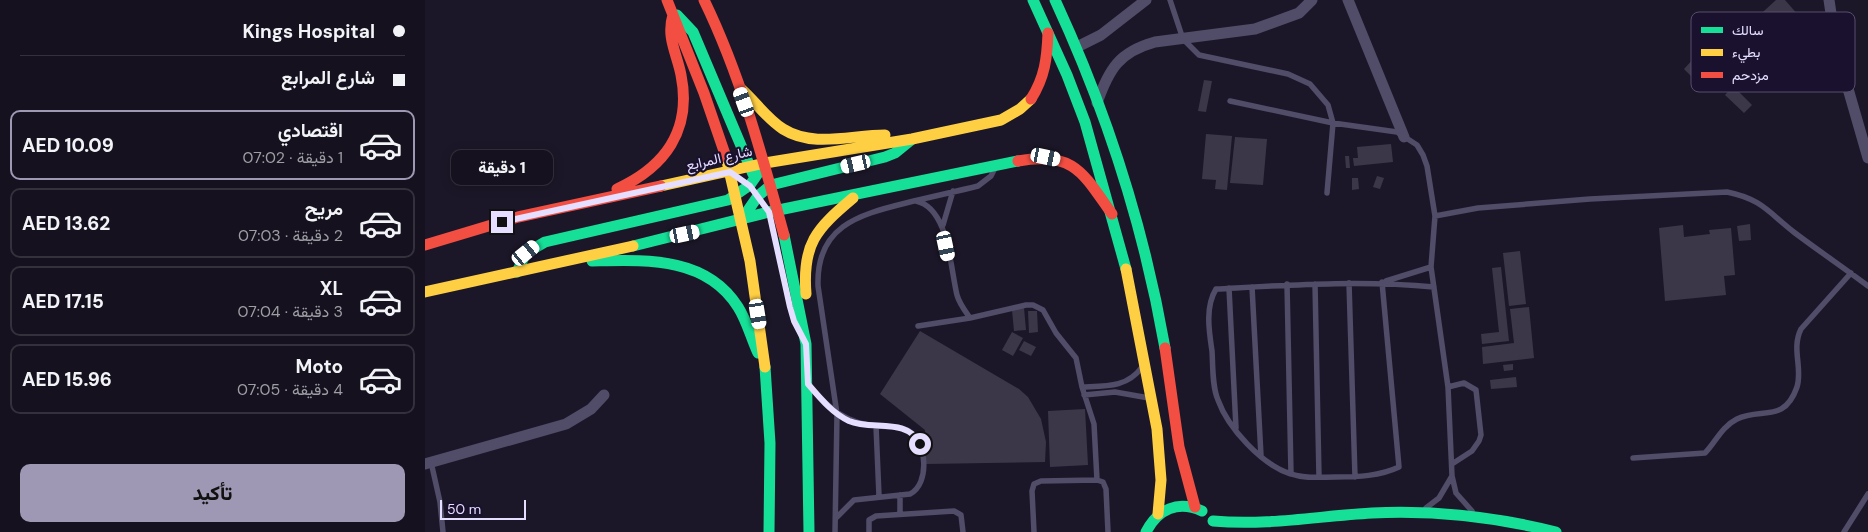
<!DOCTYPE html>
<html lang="ar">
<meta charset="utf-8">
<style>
body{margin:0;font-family:"DM Sans",Vazirmatn,sans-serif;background:#221f2b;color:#f1f3f6;direction:rtl;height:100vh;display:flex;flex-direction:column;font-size:19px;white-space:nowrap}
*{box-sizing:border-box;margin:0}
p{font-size:16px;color:#9d9da4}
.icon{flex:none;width:28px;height:28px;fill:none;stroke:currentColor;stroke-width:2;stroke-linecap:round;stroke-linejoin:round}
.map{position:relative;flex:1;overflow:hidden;direction:ltr}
.side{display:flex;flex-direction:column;background:#15111e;width:425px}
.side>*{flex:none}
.hud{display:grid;align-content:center;height:110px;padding:0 20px;background:#15111e}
.scale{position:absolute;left:15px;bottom:12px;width:86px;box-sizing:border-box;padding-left:5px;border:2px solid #e5deff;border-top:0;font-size:14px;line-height:18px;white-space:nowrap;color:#e5deff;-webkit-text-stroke:4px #19112e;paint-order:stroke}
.end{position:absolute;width:22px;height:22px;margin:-11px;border:6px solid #e5deff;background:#111;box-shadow:0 0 0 2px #111}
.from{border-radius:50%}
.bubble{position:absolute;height:35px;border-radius:10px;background:#15111e;box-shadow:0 2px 12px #0003,0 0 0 1px #34313c;font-size:16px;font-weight:800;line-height:35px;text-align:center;direction:rtl}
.car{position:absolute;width:15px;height:30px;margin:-15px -8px;border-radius:6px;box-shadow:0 0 4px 1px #0007;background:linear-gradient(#fff 24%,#345 0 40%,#fff 0 76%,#345 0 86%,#fff 0)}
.hud b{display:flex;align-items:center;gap:18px;height:48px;font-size:19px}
.hud b+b{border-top:1px solid #34313c}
.hud i{width:12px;height:12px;background:#f1f3f6}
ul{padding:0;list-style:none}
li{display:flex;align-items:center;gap:15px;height:70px;margin:0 10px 8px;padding:0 10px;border:2px solid #34313c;border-radius:10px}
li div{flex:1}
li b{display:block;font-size:19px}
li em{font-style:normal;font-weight:800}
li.selected{border-color:#9f98b4}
li>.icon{width:45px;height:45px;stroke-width:1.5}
.primary-button{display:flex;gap:10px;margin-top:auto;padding:10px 20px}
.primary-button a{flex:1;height:58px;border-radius:10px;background:#9f98b4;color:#111;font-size:20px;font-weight:800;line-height:58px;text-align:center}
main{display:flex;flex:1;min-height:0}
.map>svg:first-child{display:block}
.building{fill:#3c3649}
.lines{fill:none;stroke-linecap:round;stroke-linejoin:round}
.lane{stroke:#514d68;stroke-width:5.5}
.street{stroke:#514d68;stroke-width:11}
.fast{stroke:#16e098;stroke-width:11}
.slow{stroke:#ffcf43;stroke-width:11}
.jam{stroke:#f24e42;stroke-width:11}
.route{stroke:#e5deff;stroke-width:6}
.labels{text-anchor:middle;stroke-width:4.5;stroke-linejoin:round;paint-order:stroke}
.street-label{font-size:14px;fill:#e5deff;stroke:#19112e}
.key{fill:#19112e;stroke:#564e6d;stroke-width:1}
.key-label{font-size:14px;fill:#e5deff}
</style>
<main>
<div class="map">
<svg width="1443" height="532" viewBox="0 0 1443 532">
<rect width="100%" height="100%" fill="#1c1728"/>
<path class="building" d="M1351 0H1360L1374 16 1336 52 1317 31Z
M1285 55 1301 70 1285 86 1271 73 1267 77 1259 69 1271 56 1278 62Z
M779 80 787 81 781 112 773 111Z
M1308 86 1327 105 1319 113 1300 95Z
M781 134 807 136 802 190 790 189 791 180 777 179Z
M810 137 842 139 838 185 805 183Z
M966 144 968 162 929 166 928 158H933L932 147Z
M920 156H924L925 168H921Z
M952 176 959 178 955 189 948 187Z
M927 178H933L934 189 927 190Z
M1325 224 1326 240 1314 241 1312 226Z
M1258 225 1259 237 1285 234 1284 230 1306 228 1310 275 1299 276 1301 295 1240 301 1234 228Z
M1095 251 1101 304 1084 306 1078 253Z
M1076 267 1084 341 1057 344 1056 334 1074 332 1067 268Z
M1104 307 1109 358 1058 364 1057 347 1089 343 1085 309Z
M599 308 601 330 589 331 587 310Z
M603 311H612L613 332 604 333Z
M495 331 594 389 603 397 616 419 621 442 620 462 501 464 500 430 455 394Z
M587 332 598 338 588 356 577 350Z
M599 341 611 347 606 356 594 350Z
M1088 364V370L1079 371 1078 365Z
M1091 377 1092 387 1066 389 1065 380Z
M660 409 663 465 625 467 623 411Z"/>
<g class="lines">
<path class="lane" d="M745 0 758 39 774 55 863 74 885 84 903 105 908 123 902 193
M805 101 908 123 972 132 992 145 998 155 1002 166 1010 216 1006 267 1023 387 1027 476 1031 493 1047 511
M491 201C524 208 525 267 532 295 534 303 540 311 545 318L601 305H608L618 310 631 333 651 358 657 387 669 424 672 480
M1010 216 1053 208 1165 199 1302 192C1337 199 1344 213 1370 233 1394 251 1419 268 1443 286
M518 225 528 191
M961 281 1006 267
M957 282 974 467C955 476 933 477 911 477 896 477 880 479 866 474 837 465 803 428 793 400 787 386 788 366 787 351 784 331 780 307 791 289 865 285 935 280 1009 287
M924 283 930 477
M862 284 866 474
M890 284 894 477
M827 287 836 456
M804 288 811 428
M493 326 545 318
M385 387C405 409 422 424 453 426 463 427 475 426 484 431 502 442 505 484 485 494L429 500 412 517
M657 387C680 386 702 388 717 367
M1023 387 1039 383 1051 390 1056 435 1054 441 1047 451 1027 464
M659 395 690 392 724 398
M451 426 454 496
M1208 458 1280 453C1291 442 1296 427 1312 419 1336 407 1359 424 1372 387 1378 368 1366 349 1376 329L1426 273
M6 462 15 502 18 532
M475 495V514
M1001 508 1014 498 1027 476
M410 532 412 414 393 286C391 227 432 215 481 203 505 197 529 192 553 186L566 176 570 168
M444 532V520L451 516 529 511 536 515 538 532
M609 532 607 491 609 484 616 481 672 480 678 482 681 489 683 532
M1419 532 1443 494"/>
<path class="street" d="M923 0 979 137
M1404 0 1411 47 1443 158
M652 47 676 35 721 0
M672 103C684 69 694 52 730 42L830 29 874 13 887 0
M0 464 141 424 166 409 179 395"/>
<path class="fast" d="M608 0 642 75 660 122 701 269
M630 0C681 110 719 228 740 348
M252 15 268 32 328 174
M317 219 333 196 346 185 460 157 470 153 486 140
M359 235 381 344 384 532
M208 246 344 212 593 161
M167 261C220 260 281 256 313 307 322 321 326 338 333 353
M92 272 101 253 120 242 303 200 325 185 340 163
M340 367 345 443 344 532
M788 521C842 526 893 516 947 513 1009 510 1071 517 1131 532
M721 532C733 509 753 500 777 511"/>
<path class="slow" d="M316 89C330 101 342 119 358 129 388 148 426 135 460 135
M301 157 325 261 340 367
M236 186 340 163 487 139 576 120 595 109 606 99
M701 269 732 429 736 480 733 514
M0 292 208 246
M381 294C377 244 391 229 428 198"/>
<path class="jam" d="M242 0 279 93 301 157
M279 0C315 74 337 155 359 235
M606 99C620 77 622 58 623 33
M593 161C649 151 658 173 687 214
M192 189C240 167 267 130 256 75 252 54 241 37 248 15
M0 245 93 217 236 186
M740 348 754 447 770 507"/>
</g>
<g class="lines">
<path class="route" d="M77 222 305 172 325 186 344 212 365 307 369 321 381 344 383 384C395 398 407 413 424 421 447 431 482 417 495 444"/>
</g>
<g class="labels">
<g class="street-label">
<text transform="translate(294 158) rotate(-13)" y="5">شارع المرابع</text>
</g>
</g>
<rect x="1266" y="12" width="164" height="80" rx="8" class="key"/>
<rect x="1276" y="27" width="22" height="6" fill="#16e098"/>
<rect x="1276" y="49" width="22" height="7" fill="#ffcf43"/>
<rect x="1276" y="72" width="22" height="6" fill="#f24e42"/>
<g class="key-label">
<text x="1307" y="35">سالك</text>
<text x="1307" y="57">بطيء</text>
<text x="1307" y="80">مزدحم</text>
</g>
</svg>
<div class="scale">50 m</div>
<i class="end from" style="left:495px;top:444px"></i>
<i class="end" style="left:77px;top:222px"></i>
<div class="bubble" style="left:26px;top:150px;width:102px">1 دقيقة</div>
<i class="car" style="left:319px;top:102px;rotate:340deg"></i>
<i class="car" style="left:621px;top:157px;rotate:102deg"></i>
<i class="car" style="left:431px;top:164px;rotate:257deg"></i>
<i class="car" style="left:260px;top:234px;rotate:78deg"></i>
<i class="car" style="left:521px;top:246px;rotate:168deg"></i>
<i class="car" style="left:101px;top:253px;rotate:51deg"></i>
<i class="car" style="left:333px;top:314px;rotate:171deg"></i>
</div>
<section class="side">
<div class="hud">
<b><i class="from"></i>Kings Hospital</b>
<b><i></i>شارع المرابع</b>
</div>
<ul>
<li class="selected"><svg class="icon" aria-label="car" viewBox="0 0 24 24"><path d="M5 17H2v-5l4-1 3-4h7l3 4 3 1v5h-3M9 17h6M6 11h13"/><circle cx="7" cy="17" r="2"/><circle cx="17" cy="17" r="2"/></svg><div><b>اقتصادي</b><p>1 دقيقة · 07:02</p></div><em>AED 10.09</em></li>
<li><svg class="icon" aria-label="car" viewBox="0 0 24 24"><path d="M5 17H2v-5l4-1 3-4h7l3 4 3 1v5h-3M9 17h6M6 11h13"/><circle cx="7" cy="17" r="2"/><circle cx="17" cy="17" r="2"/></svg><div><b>مريح</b><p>2 دقيقة · 07:03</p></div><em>AED 13.62</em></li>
<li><svg class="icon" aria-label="car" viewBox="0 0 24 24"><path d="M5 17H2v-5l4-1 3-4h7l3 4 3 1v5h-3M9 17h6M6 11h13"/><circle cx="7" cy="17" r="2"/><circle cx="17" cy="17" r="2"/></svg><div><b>XL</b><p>3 دقيقة · 07:04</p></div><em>AED 17.15</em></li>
<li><svg class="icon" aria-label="car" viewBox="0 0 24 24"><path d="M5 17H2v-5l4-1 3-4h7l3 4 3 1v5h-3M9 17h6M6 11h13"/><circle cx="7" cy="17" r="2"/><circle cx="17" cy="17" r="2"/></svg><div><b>Moto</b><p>4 دقيقة · 07:05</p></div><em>AED 15.96</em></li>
</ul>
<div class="primary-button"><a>تأكيد</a></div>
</section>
</main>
